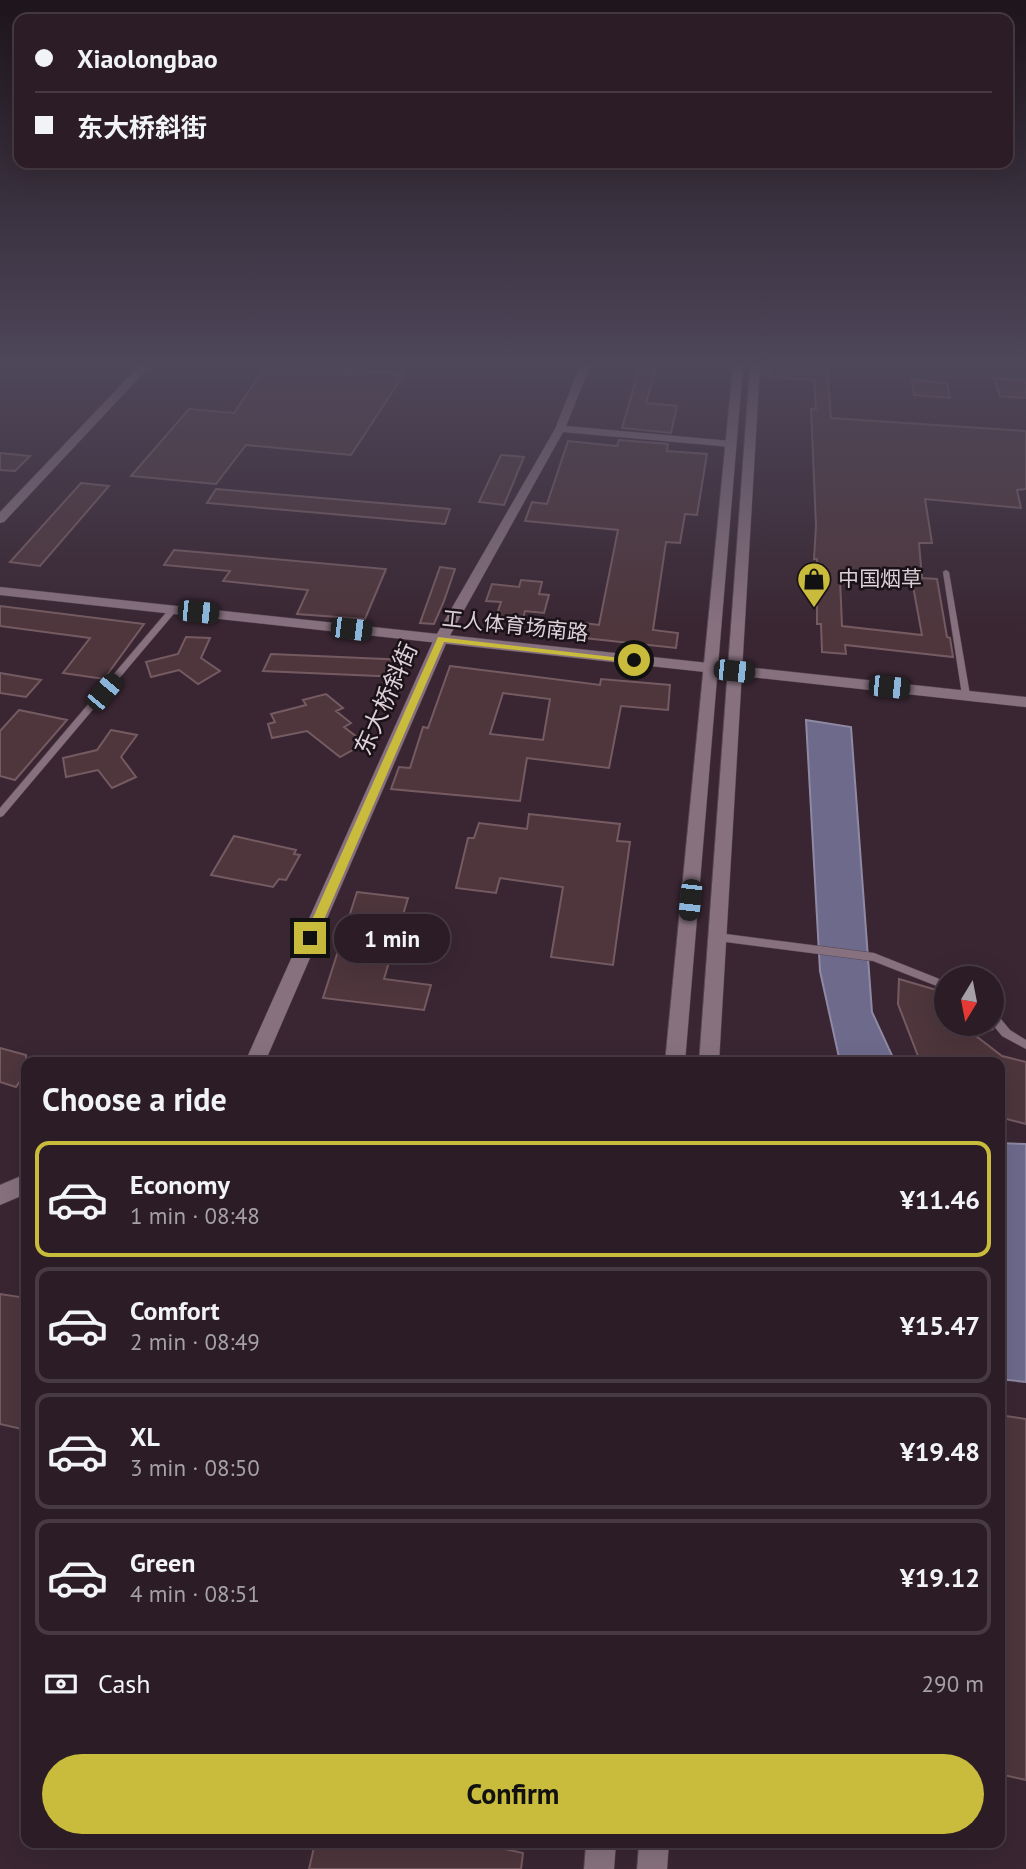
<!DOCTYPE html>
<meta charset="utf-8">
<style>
body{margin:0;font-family:"PT Sans","Noto Sans SC",sans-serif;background:#372932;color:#f1f3f6;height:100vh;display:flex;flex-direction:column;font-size:26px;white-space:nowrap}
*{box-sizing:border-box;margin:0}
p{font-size:23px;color:#a6a1a7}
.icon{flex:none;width:38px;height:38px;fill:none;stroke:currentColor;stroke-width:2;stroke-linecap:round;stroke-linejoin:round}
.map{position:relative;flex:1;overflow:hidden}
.details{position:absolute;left:21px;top:1057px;width:984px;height:791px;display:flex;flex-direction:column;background:#2b1c26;border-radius:14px;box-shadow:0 7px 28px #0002,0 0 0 2px #473a43}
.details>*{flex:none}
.banner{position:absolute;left:14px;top:14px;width:999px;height:154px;border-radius:14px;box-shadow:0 7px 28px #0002,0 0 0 2px #473a43;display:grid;align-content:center;height:154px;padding:0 21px;background:#2b1c26}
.needle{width:46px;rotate:190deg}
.buttons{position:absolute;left:934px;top:966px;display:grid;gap:14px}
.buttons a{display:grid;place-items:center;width:70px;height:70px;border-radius:50%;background:#2b1c26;box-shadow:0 7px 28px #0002,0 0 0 2px #473a43;font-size:35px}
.end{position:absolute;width:32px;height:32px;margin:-16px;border:9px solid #c9bb3b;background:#111;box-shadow:0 0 0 4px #111}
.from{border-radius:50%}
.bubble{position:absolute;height:49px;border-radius:24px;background:#2b1c26;box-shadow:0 7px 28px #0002,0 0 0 2px #473a43;font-size:23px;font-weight:700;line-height:49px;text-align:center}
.car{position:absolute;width:21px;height:42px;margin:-21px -10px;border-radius:9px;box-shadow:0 0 5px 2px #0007;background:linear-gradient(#222 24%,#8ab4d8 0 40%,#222 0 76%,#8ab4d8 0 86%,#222 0)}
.banner b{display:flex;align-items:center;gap:24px;height:66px;font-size:26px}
.banner b+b{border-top:2px solid #473a43}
.banner i{width:18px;height:18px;background:#f1f3f6}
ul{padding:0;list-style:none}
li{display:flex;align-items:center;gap:21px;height:116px;margin:0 14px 10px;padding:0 7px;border:4px solid #473a43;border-radius:14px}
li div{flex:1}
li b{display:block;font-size:26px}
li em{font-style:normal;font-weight:700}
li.active{border-color:#c9bb3b}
li>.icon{width:63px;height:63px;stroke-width:1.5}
h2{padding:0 21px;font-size:32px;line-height:84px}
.pay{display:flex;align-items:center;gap:18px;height:77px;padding:0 21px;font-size:26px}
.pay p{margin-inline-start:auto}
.primary-button{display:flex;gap:14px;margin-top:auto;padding:14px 21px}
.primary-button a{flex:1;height:80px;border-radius:42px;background:#c9bb3b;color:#111;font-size:28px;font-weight:700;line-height:80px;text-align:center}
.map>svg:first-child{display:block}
.water{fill:#6e6a8c;stroke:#8f89a3;stroke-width:2}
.building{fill:#4e363c;stroke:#755b61;stroke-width:2;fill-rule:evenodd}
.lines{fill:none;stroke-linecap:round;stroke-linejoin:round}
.service-casing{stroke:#55454f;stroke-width:1}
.minor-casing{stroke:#55454f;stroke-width:1}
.tertiary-casing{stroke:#55454f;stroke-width:1}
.secondary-casing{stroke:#55454f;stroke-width:1}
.service{fill:#87717f;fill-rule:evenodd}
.minor{fill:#87717f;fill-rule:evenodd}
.tertiary{fill:#87717f;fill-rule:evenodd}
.secondary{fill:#87717f;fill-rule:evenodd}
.route{fill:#c9bb3b}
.labels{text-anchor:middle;stroke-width:5;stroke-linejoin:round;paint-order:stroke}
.far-poi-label{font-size:21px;fill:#ddd0d8;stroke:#1b1218;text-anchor:start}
.far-street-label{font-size:21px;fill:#ddd0d8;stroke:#1b1218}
.street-label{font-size:24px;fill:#ddd0d8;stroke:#1b1218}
</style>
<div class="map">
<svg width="1026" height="1869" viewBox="0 0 1026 1869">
<rect width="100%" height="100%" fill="#392632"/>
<path class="water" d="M806 720 851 727 872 1012 895 1062H840L820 971Z
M999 1143 1026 1144V1382L999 1379Z"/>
<path class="building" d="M266 366H314L404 374 351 455 246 445 216 484 131 476 189 409 234 413Z
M640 366H657L646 403 677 406 671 433 622 428Z
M769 366 827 368 831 418 1026 431V489L1017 490 1021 508 925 499 932 543H919L922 578 937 579 947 637 950 638 953 657 845 645 846 654 822 652 821 624H817V559H814L816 526 811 409H816L814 380 768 377ZM840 579 913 586 922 635 842 626Z
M994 378 1026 381V398L1000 396Z
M912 380 947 383 950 398 914 395Z
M619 440 668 444 667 451 707 454 697 515 685 514 680 543 666 542 653 630 678 633 676 648 575 637 576 622 599 625 618 530 525 521 532 502 547 504 568 441 617 446Z
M0 453 30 456 15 471 0 470Z
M501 455 524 457 504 505 479 502Z
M81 483 109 486 40 566 10 562Z
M216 489 450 509 445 524 207 503Z
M174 550 386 569 365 619 297 614 308 590 223 581 230 571 164 565Z
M440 567 455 569 444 601 434 624 420 623Z
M521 580 542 582 539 594 549 595 544 613 525 611 523 619 496 617 501 602 486 601 492 584 519 587Z
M0 606 144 624 104 679 63 673 90 638 0 626Z
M186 637 210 638 201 658 220 671 198 684 179 670 151 677 146 662 178 654Z
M271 654 407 660 401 677 263 671Z
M450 666 600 685 601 679 670 685 668 710 621 706 609 768 527 758 520 801 391 789 399 767 410 768 423 727 428 728ZM503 693 550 699 543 740 490 734Z
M0 673 41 680 26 697 0 693Z
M326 694 343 708 336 711 351 723 344 727 365 743 340 757 307 731 272 738 268 724 275 722 271 714 306 705 303 700Z
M19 710 67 720 15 780 0 776V731Z
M111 730 137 735 121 757 136 777 112 788 98 770 66 777 63 758 97 750Z
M529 814 620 824 617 841 630 842 613 965 551 957 563 887 500 878 496 893 456 888 468 838H474L479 823 527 829Z
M234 836 296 850 294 854 300 855 286 880 279 879 273 887 211 875Z
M357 892 408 898 384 979 431 985 424 1010 323 998Z
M899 979 947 993V1024H989L993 1029 976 1036 1002 1056 1026 1062V1124L999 1117V1062H925L918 1056 898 1004Z
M0 1048 26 1055V1072L16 1087 0 1082Z
M0 1294 26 1298V1430L0 1424Z
M999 1415 1026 1419V1780L999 1774Z
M315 1843H478L523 1853 521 1869H309Z"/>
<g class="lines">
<g class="service-casing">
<path id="service" d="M946 570 949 572 970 695 966 697 962 695 943 572Z
M170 608H173L177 610 3 816 0 817V808Z
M718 933 874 953 947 982V990L873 961 718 941 715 940 713 937 715 934Z
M992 1012 996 1013 1010 1030 1026 1040V1049L1002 1036 992 1024Z"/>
</g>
<g class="minor-casing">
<path id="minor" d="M580 366H590L566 426 731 441 736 444 731 447 563 432 448 639 265 1062H245L434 639 555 429Z
M26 1174V1194L0 1205V1185Z"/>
</g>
<g class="tertiary-casing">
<path id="tertiary" d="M139 366H150L4 522 0 523V512Z
M0 587 1026 697V707L0 595Z"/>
</g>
<g class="secondary-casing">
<path id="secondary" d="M733 366H743L685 1062H665Z
M750 366H760L719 1062H699Z
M586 1843H616L614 1869H584Z
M639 1843H669L667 1869H637Z"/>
</g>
<use href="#service" class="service"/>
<use href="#minor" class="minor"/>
<use href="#tertiary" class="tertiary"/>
<use href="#secondary" class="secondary"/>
</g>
<linearGradient id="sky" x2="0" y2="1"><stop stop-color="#1f151c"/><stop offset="0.58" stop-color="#4e475a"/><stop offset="1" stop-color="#4e475a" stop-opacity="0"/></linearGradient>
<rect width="1026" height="628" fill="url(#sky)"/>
<path class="route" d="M438 637 639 660 634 663 444 642 316 938 310 942 306 941 304 938Z"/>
<defs>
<g id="shop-pin" transform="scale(1.75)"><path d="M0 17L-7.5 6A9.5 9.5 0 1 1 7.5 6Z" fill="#c9bb3b" stroke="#1b1218"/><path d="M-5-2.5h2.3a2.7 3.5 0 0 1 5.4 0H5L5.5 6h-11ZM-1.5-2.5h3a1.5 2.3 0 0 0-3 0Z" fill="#111"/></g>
</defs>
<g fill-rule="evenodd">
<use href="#shop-pin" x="814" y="579"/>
</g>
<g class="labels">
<g class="far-poi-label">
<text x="838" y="586">中国烟草</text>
</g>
<g class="far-street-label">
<text transform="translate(515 626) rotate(6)" y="7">工人体育场南路</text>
</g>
<g class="street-label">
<text transform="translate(386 699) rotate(-66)" y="8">东大桥斜街</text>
</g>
</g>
</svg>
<div class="buttons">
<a><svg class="needle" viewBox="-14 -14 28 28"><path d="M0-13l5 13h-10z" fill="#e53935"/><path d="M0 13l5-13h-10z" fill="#a6a1a7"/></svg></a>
</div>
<i class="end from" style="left:634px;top:660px"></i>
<i class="end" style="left:310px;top:938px"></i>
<div class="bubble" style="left:334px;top:914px;width:116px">1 min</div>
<i class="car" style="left:198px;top:612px;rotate:96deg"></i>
<i class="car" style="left:351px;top:629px;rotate:97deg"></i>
<i class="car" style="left:734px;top:671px;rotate:96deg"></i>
<i class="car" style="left:889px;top:687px;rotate:96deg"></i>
<i class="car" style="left:104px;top:692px;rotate:40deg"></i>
<i class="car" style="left:690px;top:900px;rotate:186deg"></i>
<div class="banner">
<b><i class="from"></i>Xiaolongbao</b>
<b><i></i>东大桥斜街</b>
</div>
<section class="details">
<h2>Choose a ride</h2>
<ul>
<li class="active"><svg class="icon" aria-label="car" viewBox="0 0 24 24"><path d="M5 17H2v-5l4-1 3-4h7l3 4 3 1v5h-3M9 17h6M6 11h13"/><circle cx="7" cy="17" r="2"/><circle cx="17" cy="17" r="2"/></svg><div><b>Economy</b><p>1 min · 08:48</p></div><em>¥11.46</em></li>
<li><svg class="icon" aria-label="car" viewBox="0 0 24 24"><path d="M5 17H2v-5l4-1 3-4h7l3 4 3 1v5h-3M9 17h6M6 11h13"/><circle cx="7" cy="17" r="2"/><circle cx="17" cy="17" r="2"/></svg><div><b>Comfort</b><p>2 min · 08:49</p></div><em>¥15.47</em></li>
<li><svg class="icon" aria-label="car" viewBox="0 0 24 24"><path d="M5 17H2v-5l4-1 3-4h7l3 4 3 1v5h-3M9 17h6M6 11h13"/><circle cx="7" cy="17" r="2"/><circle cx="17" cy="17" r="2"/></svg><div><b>XL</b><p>3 min · 08:50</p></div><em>¥19.48</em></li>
<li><svg class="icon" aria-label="car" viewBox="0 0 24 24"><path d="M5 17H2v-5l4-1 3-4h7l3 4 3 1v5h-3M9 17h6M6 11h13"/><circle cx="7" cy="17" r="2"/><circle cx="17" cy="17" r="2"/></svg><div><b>Green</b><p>4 min · 08:51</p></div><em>¥19.12</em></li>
</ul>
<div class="pay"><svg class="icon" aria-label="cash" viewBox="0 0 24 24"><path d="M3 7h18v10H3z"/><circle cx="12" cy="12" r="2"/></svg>Cash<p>290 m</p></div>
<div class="primary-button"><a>Confirm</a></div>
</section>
</div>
